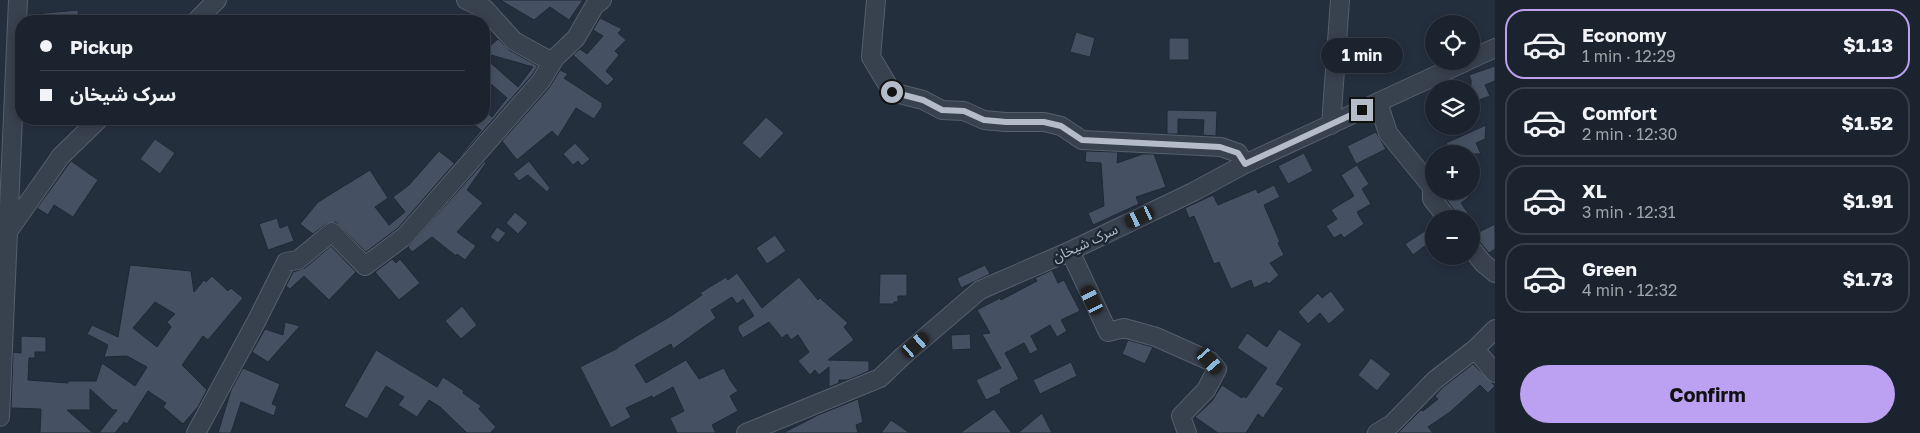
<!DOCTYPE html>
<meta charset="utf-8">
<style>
body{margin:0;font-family:"Golos Text","Noto Sans Arabic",sans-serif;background:#242b36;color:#f1f3f6;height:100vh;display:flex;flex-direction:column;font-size:19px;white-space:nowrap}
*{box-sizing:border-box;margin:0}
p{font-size:16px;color:#a0a4aa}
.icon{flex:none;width:28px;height:28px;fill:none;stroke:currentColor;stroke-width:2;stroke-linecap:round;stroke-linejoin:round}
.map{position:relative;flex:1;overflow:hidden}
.drawer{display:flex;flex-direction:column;background:#1b232e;width:425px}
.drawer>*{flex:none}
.hud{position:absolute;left:15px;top:15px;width:475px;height:110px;border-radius:20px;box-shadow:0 2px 8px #0003,0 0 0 1px #39404a;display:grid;align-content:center;height:110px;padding:0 25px;background:#1b232e}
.fabs{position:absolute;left:1425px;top:15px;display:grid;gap:10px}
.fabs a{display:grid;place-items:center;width:55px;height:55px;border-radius:50%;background:#1b232e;box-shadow:0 2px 8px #0003,0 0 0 1px #39404a;font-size:25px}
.end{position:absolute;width:22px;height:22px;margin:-11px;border:6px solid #b4bcc9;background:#111;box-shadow:0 0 0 2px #111}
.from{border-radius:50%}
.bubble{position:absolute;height:35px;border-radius:18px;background:#1b232e;box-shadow:0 2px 8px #0003,0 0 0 1px #39404a;font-size:16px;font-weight:700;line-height:35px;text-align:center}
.car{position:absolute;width:15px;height:30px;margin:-15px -8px;border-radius:6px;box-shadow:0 0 4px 1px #0007;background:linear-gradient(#222 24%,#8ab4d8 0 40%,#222 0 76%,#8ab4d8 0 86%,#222 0)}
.hud b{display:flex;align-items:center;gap:18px;height:48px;font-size:19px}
.hud b+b{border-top:1px solid #39404a}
.hud i{width:12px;height:12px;background:#f1f3f6}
ul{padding:9px 0 0;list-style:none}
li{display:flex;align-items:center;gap:15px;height:70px;margin:0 10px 8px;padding:0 15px;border:2px solid #39404a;border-radius:20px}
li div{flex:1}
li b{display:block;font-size:19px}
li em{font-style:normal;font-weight:700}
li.active{border-color:#bca0f2}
li>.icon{width:45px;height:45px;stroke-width:1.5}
.button{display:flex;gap:10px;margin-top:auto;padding:10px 25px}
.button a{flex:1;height:58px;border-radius:30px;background:#bca0f2;color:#111;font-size:20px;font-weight:700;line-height:58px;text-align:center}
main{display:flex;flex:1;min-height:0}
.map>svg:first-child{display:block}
.building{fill:#455162;stroke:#1f2835;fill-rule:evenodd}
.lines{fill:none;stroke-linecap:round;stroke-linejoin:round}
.minor-casing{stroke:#565f6c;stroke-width:20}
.minor{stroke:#38414e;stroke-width:18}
.route{stroke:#b4bcc9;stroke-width:6}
.labels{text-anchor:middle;stroke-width:5;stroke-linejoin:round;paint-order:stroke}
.street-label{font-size:14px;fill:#b4bcc9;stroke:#1d2633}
</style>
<main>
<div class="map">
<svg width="1495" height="433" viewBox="0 0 1495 433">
<rect width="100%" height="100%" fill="#242f3e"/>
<path class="building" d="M500 0H583L569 20 550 7 534 20Z
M78 10 79 21H34V14Z
M600 18 622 29 618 33 626 40 615 51 619 55 606 71 614 79 607 86 573 55 580 49 587 54 603 36 593 30Z
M1076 32 1095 38 1090 57 1070 52Z
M1169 38H1189V60H1169Z
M498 39 509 50 538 66 532 75 398 228 366 252 336 222 326 224 313 234 300 224 318 202 370 170 388 198 375 207 389 225 405 212 393 197 409 185 439 151 454 163 481 130 466 119H484V110L492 117 507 98 484 78V57L518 87 533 67 484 53V51Z
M1495 66V81L1485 85 1490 96 1471 103V80L1469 75Z
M560 70 568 74 564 78 602 103V107L594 119 576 108 558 137 552 131 517 160 502 141 549 88Z
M1167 110 1217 111 1216 136 1203 135 1204 120 1178 119V134H1167Z
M766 117 784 133 760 159 742 143Z
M1486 125 1485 139 1476 143 1481 154H1451L1446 143Z
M1376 132 1386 149 1356 164 1347 146Z
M155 139 175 153 160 174 140 159Z
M575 143 590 159 582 166 578 161 573 165 563 154Z
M1086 151 1118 152 1117 163 1143 154H1154L1166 187 1136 197 1139 204 1093 225 1088 213 1104 206 1101 163 1085 162Z
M1304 153 1313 171 1288 184 1278 166Z
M71 161 98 180 73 217 54 205 48 215 37 208Z
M485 161 486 163 467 190 483 203 457 232 476 246 465 260 457 254 456 256 432 237 412 252 408 247Z
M529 161 550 188 547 192 528 175 519 181 513 174Z
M1357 165 1369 184 1362 189 1371 204 1357 212 1364 224 1344 238 1341 234 1334 238 1326 226 1337 219 1331 210 1354 196 1341 175Z
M1274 185 1280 197 1264 205 1280 242 1278 243 1284 255 1270 263 1279 275 1269 284 1267 282 1254 288 1251 280 1231 289 1219 262 1214 264 1194 216 1189 218 1185 208 1213 195 1218 205 1256 189 1258 193Z
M1454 191H1464L1469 197 1461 203 1468 213 1461 219 1445 198Z
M515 212 528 223 518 234 506 223Z
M277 218 280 228 288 225 294 241 268 250 259 224Z
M1495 224V249L1489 253 1479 241 1471 238V236Z
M1434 225V239L1413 255 1405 244Z
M497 227 506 233 498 243 490 237Z
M775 235 786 251 767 264 756 248Z
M331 246 356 272 329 300 304 276 290 289 286 286 293 272 305 268Z
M392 259 396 263 400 259 420 283 399 300 375 272Z
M130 265 191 271 194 292 204 280 206 282 212 276 228 291 231 288 243 298 208 340 203 336 182 365 207 390 198 407 183 424 163 407 166 403 148 391 127 424 124 422 115 433H99L117 410H113L90 389V410H67L93 433H40L41 409 11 408 13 352 21 353V336L46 337V352H35V358H29L28 380 68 383V381H96L102 363 135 386 147 367 127 356 104 357 108 345 87 334 92 325 118 337ZM155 302 175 314 167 322 171 327 157 347 133 328Z
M985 265 990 274 961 288 957 278Z
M1052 270 1058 283 1064 280 1080 311 1061 320 1067 331 1057 337 1050 325 1031 336 1038 350 1030 354 1024 343 1005 353 1019 379 1000 389 1001 393 986 400 976 380 1001 368 982 334 990 333 977 310 1000 298 1001 300 1037 281 1035 278Z
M737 273 762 308 799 277 818 300 820 298 848 323 844 327 854 340 828 360 869 361V371L848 380H839V383L829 387V367L819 375 815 370 810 375 798 361 809 352 798 335 791 340 787 334 782 338 769 322 743 338 738 330V326L754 316 743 299 737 304 732 297 711 310 716 318 673 349 671 344 635 365 646 383 686 360 699 379 724 368 730 380 738 391 730 396 738 411 712 425 716 433H677L670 418 684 411 673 387 653 398 652 396 626 408 631 417 611 428 580 367 618 348V347L671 316 702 295 700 293 726 277 728 280Z
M880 274H907V296H898V302H894V304H879Z
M1331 291 1345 310 1329 324 1320 313 1308 324 1298 312 1318 293 1322 298Z
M462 306 477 325 461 339 445 321Z
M285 322 300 326 268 362 252 352 265 329 283 335Z
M1279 329 1302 344 1276 384 1284 388 1263 418 1258 414 1246 433H1218L1195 417 1212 401 1222 385 1242 398 1243 396 1246 398 1267 368 1237 348 1247 333 1267 347Z
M970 334 971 349 952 350 951 335Z
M1128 340 1153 347 1145 364 1122 354Z
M376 350 437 387 443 377 464 391 463 393 481 406 479 409 496 427 490 433H467L440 407 429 400 417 417 398 405 404 397 386 386 367 419 344 406Z
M1371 358 1391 374 1377 391 1358 375Z
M1071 362 1077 376 1040 394 1033 380Z
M1473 364 1495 386 1488 393 1480 385 1450 412 1428 427 1433 433H1398L1421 410 1423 411 1438 399 1435 396 1442 388Z
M243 368 280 384 272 404 277 406 274 416 241 402 231 433H218L231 390Z
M858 399 863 422 856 425 858 433H783L818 415Z
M994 409 1012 433H960Z
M1042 413 1052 433H1018Z
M891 420 910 433H881Z"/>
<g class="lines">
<g class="minor-casing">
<path id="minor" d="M466 0 485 9 514 41 552 62
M876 0 871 57 892 92 923 100 942 110 964 111 984 120 1005 122H1044L1061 126 1082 140 1221 147 1238 153 1245 164
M196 21 217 0
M1471 59 1495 48
M1378 102 1388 133 1432 187V199L1448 219
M1331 125 1340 0
M9 230 61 156 99 119
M1471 248 1483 263 1495 273
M1070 251 1108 332 1124 328 1156 337 1210 361 1217 369 1206 390 1181 416 1187 433
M1475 349 1495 373
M0 417 18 0
M196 433 256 322 286 262 298 260 332 232 365 266 405 236 541 81 555 58 576 38 595 5 602 0
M746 433 880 378 903 356 980 290 1070 251 1193 192 1245 164 1467 61
M1377 433 1392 424 1435 380 1475 349 1495 329"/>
</g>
<use href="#minor" class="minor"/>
</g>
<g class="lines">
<path class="route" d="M892 92 923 100 942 110 964 111 984 120 1006 122H1044L1061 126 1082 140 1220 147 1238 153 1245 164 1362 110"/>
</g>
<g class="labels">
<g class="street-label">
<text transform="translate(1085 243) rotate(-25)" y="5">سرک شیخان</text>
</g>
</g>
</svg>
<div class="fabs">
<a><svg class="icon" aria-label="locate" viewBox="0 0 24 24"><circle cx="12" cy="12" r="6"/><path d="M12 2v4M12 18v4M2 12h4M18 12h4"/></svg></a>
<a><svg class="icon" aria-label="layers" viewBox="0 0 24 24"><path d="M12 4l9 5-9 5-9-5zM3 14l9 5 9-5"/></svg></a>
<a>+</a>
<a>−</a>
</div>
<i class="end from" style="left:892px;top:92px"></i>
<i class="end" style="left:1362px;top:110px"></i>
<div class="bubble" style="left:1321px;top:38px;width:82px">1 min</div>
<i class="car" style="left:1140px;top:217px;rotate:244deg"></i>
<i class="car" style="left:1092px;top:300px;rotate:334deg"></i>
<i class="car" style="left:916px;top:345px;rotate:49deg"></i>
<i class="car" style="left:1210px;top:361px;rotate:139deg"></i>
<div class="hud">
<b><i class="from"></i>Pickup</b>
<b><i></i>سرک شیخان</b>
</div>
</div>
<section class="drawer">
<ul>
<li class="active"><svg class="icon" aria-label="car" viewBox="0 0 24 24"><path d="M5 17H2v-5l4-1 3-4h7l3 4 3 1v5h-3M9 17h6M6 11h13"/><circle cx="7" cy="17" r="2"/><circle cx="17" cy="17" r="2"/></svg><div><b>Economy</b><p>1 min · 12:29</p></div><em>$1.13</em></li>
<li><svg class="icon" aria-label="car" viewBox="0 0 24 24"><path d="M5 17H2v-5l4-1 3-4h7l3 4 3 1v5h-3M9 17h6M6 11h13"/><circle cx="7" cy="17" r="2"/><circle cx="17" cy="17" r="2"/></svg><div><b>Comfort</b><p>2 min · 12:30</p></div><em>$1.52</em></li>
<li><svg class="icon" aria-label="car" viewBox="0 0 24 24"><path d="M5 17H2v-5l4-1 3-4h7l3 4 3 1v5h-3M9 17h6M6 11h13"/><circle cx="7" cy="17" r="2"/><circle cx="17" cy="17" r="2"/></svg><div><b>XL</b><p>3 min · 12:31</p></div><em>$1.91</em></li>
<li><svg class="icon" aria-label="car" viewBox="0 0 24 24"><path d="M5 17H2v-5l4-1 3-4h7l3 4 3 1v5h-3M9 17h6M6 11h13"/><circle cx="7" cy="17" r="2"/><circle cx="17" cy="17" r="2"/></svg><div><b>Green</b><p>4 min · 12:32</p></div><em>$1.73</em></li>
</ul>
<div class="button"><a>Confirm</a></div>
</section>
</main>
